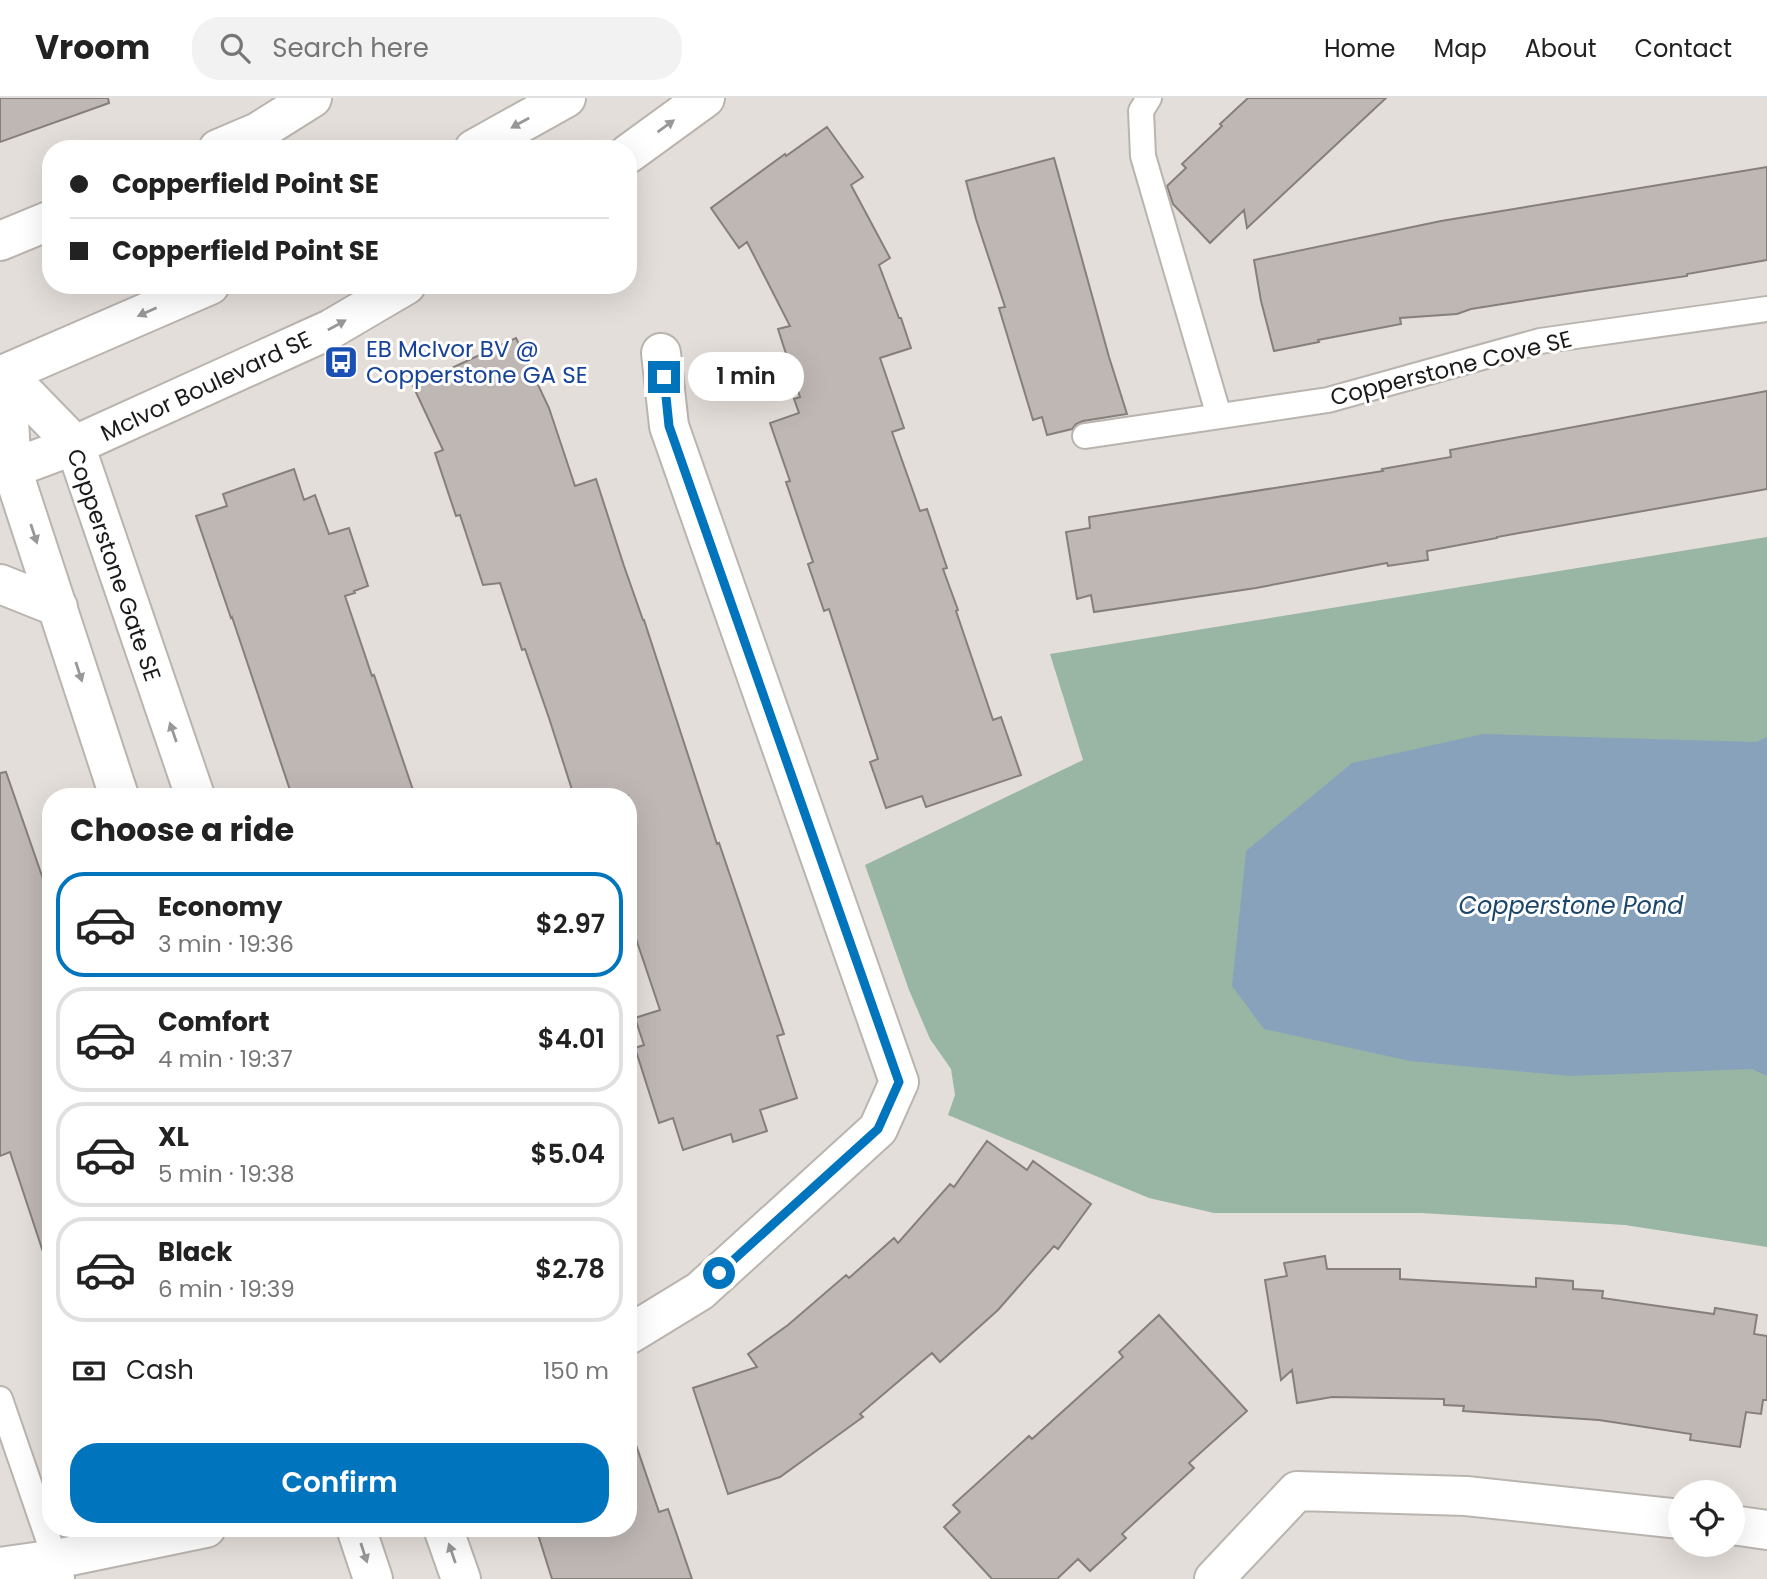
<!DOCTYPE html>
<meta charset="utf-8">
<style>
body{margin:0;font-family:Poppins,sans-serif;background:#f2f2f2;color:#222;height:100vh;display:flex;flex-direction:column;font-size:26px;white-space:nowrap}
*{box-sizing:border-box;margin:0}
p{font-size:23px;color:#767676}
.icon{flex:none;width:38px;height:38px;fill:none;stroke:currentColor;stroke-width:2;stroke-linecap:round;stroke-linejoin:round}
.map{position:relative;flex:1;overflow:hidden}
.drawer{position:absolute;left:42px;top:690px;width:595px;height:749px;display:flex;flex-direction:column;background:#fff;border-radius:28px;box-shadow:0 7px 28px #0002}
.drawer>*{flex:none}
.guide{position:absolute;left:42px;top:42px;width:595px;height:154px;border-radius:28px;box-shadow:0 7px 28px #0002;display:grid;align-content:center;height:154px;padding:0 28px;background:#fff}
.buttons{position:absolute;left:1668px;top:1382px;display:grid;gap:14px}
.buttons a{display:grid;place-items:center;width:77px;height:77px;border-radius:50%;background:#fff;box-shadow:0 7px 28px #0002;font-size:35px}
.end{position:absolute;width:32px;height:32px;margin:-16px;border:9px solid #0075be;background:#fff;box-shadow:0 0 0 4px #fff}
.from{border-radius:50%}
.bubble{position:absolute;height:49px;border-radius:24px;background:#fff;box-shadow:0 7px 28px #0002;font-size:23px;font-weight:600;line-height:49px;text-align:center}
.guide b{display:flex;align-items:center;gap:24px;height:66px;font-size:26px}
.guide b+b{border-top:2px solid #e0e0e0}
.guide i{width:18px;height:18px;background:#222}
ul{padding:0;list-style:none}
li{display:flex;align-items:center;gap:21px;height:105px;margin:0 14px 10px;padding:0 14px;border:4px solid #e0e0e0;border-radius:28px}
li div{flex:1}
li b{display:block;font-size:26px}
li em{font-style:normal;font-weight:600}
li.on{border-color:#0075be}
li>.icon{width:63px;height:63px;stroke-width:1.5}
h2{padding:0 28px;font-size:32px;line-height:84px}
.pay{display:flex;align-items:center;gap:18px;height:77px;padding:0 28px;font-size:26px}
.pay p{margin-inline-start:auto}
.button{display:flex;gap:14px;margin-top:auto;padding:14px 28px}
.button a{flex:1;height:80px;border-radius:28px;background:#0075be;color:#fff;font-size:28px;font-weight:600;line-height:80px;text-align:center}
header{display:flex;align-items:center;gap:42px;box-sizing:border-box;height:98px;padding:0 35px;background:#fff;border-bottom:2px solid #e0e0e0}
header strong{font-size:33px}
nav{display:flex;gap:38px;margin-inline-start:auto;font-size:24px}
.search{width:490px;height:63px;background:#f2f2f2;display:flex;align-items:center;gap:18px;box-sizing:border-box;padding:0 24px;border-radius:28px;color:#767676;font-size:26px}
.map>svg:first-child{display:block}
.green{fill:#98b6a3}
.water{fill:#88a2bb}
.building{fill:#beb7b4;stroke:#867f7c;stroke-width:2}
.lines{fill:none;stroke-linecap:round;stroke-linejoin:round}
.service-casing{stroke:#bab4af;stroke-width:28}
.minor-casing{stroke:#bab4af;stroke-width:42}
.tertiary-casing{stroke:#bab4af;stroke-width:42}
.secondary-casing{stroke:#bab4af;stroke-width:42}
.service{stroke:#fff;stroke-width:24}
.minor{stroke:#fff;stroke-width:38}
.tertiary{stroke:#fff;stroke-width:38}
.secondary{stroke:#fff;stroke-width:38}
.oneway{fill:#999898}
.route{stroke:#0075be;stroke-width:9}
.labels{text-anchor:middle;stroke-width:6;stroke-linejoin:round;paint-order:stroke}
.transit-label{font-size:23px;fill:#164399;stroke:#fff;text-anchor:start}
.street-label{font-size:23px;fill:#1c1a19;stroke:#fff}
.water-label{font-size:24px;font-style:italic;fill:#1b466a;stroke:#fff}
</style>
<header>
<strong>Vroom</strong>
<div class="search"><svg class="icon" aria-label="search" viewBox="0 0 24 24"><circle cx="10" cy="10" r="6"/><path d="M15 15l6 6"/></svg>Search here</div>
<nav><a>Home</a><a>Map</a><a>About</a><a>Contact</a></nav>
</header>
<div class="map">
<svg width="1767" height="1481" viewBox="0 0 1767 1481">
<rect width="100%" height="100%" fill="#e4deda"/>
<path class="green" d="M1767 439V1149L1625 1127 1421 1115H1214L1149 1100 948 1017 955 997 951 971 930 941 909 892 865 767 1083 662 1050 556Z"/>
<path class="water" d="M1483 636 1756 644 1767 639V978L1752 971 1570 978 1410 963 1264 931 1232 888 1246 753 1352 665Z"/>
<path class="building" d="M0 0H108L109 5 0 44Z
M1248 0H1386L1247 130 1244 112 1210 145 1173 106 1167 88 1186 70 1182 66 1222 28 1220 26Z
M827 29 863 79 851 87 890 160 879 167 899 220H901L911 250 880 260 904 330 892 334 920 413 927 411 947 470 943 471 958 512 956 513 993 622 1001 619 1021 677 926 709 922 698 886 710 870 664 878 661 829 511 824 513 808 466 813 464 786 384 790 383 770 325 799 315 794 301 800 299 778 231 790 228 747 144 739 150 711 110 785 56 786 58Z
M1054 60 1109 259 1127 316 1083 323 1076 326 1072 331 1047 337 1042 319 1033 322 999 210 1005 209 976 121 966 83Z
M1767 69V162L1687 176V178L1578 194 1471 211 1457 216 1400 220 1401 226 1318 242 1319 244 1274 253 1261 203 1254 162 1441 123Z
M516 240 549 310 575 388 596 381 624 468 643 522H644L717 746 719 745 784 936 777 938 797 1000 760 1012 767 1033 733 1044 731 1036 683 1052 673 1020 659 1025 635 950 644 947 635 920 660 912 628 817V698H574L549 620 525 551 522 552 500 485 483 487 460 417 456 418 435 355 443 352 413 288Z
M1767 293V391L1497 439V440L1427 453 1428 462 1388 468 1387 465 1256 490 1094 514 1091 497 1077 501 1066 434 1090 430 1089 419 1383 373 1382 371 1451 359 1450 352Z
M294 371 304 402 315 397 329 436 349 430 368 488 354 493 355 495 345 498 372 578 374 577 415 698H292L232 519 231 520 196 418 227 408 223 396Z
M6 674 51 804V1156L44 1157 10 1054 0 1058V675Z
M987 1043 1027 1072 1033 1063 1091 1106 1058 1151 1054 1148 998 1212 940 1264 932 1255 860 1316 863 1319 780 1379 728 1396 693 1290 757 1269 748 1256 788 1227 846 1177 849 1180 894 1140 898 1145 950 1086 954 1089Z
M1325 1158 1327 1171H1400V1181L1536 1189V1180L1573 1183V1191L1603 1193 1602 1200 1714 1216 1715 1210 1757 1217 1754 1236 1767 1238V1302H1763L1761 1316 1746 1314 1740 1349 1690 1342 1691 1336 1599 1322 1463 1313 1464 1308 1444 1307V1301L1332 1299 1297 1305 1292 1272 1281 1282 1265 1182 1287 1178 1284 1165Z
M1159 1217 1247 1313 1189 1365 1194 1370 1122 1436 1126 1440 1090 1473 1078 1461 1057 1481H992L944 1429 960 1414 953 1407 1029 1338 1032 1341 1123 1259 1119 1254Z
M634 1341 659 1414 668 1411 692 1481H552L536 1430H628V1342Z"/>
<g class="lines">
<g class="service-casing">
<path id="service" d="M1149 0 1141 13 1143 58 1219 318
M1085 338 1328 302 1540 243 1767 211
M0 1301 62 1481"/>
</g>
<g class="minor-casing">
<path id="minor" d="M218 51 258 34 312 0
M0 143 51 122
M628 1237 700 1193 878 1031 899 984 669 328 661 255
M1732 1427 1767 1432
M0 1469 56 1461 206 1430
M1214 1481 1297 1393 1466 1398 1680 1421"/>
</g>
<g class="tertiary-casing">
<path id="tertiary" d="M6 276 75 347 195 698
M6 276 12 371 119 698
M356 1430 373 1481
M443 1430 461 1481"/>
</g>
<g class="secondary-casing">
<path id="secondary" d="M474 51 566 0
M628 56 705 0
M0 278 210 187
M0 375 75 347 331 231 406 187
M0 486 58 509"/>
</g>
<use href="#service" class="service"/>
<use href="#minor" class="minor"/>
<use href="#tertiary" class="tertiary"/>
<use href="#secondary" class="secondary"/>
</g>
<defs><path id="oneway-solid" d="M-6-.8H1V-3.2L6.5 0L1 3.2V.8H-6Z" transform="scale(1.75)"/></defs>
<g class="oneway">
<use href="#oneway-solid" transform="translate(520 25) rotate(151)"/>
<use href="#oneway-solid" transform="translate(666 28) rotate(-36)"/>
<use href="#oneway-solid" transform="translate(147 214) rotate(156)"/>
<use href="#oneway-solid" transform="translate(337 227) rotate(-29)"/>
<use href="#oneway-solid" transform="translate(34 436) rotate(72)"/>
<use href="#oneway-solid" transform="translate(79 574) rotate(72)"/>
<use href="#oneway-solid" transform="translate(173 634) rotate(-109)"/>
<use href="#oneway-solid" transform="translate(364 1455) rotate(72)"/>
<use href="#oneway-solid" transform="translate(452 1455) rotate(-109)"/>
</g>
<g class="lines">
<path class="route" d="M664 279 669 328 899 984 878 1031 719 1175"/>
</g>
<defs>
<g id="bus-square" transform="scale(1.75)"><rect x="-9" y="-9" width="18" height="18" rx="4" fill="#1a4fb4" stroke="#fff"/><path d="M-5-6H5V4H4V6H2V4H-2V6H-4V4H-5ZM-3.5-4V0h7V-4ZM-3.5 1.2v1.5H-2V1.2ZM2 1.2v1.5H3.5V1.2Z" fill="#fff"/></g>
</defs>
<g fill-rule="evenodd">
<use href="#bus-square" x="341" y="264"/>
</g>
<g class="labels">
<g class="transit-label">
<text x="366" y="259">EB McIvor BV @<tspan x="366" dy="26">Copperstone GA SE</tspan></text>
</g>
<g class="street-label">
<text transform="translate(1451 270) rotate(-14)" y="8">Copperstone Cove SE</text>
<text transform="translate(206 288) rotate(-25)" y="8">McIvor Boulevard SE</text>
<text transform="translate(114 467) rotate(71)" y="8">Copperstone Gate SE</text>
</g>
<g class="water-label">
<text x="1571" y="816">Copperstone Pond</text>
</g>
</g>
</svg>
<div class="buttons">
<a><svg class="icon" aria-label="locate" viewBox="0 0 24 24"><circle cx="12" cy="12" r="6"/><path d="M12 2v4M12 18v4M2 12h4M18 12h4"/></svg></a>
</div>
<i class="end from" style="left:719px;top:1175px"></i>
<i class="end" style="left:664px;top:279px"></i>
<div class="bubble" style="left:688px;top:254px;width:116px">1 min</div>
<div class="guide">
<b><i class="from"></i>Copperfield Point SE</b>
<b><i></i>Copperfield Point SE</b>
</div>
<section class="drawer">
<h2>Choose a ride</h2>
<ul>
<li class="on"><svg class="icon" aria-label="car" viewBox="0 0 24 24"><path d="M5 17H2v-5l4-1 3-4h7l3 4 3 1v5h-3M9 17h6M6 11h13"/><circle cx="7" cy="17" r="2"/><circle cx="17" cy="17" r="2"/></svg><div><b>Economy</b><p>3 min · 19:36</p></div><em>$2.97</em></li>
<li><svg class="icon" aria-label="car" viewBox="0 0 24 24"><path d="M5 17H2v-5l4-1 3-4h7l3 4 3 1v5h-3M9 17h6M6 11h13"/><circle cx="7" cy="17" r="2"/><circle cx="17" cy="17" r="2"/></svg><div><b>Comfort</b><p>4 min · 19:37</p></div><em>$4.01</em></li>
<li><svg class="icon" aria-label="car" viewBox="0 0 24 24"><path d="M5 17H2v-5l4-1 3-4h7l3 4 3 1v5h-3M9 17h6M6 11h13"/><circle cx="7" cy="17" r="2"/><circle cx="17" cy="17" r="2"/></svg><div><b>XL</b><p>5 min · 19:38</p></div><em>$5.04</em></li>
<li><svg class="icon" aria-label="car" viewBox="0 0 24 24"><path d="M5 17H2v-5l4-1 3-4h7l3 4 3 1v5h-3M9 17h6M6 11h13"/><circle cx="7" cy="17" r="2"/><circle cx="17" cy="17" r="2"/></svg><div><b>Black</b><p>6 min · 19:39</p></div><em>$2.78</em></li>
</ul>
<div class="pay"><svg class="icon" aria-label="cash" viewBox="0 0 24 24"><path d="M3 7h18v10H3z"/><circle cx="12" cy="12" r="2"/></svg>Cash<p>150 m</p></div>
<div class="button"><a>Confirm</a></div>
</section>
</div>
